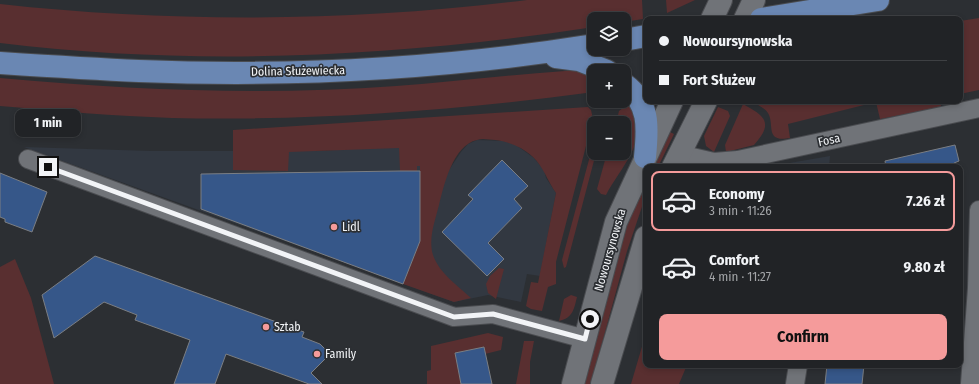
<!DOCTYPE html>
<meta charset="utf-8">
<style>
body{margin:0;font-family:"Fira Sans Condensed",sans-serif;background:#2d2f32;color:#f1f3f6;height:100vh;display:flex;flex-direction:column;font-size:15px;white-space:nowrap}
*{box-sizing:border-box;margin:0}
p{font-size:13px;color:#a2a4a7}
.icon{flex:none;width:22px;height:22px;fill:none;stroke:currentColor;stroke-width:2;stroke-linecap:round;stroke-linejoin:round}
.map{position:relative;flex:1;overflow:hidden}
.sheet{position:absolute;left:643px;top:164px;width:320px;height:204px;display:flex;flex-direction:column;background:#212326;border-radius:8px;box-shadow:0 2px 6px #0003,0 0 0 1px #3e4043}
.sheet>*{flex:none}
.guide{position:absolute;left:643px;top:16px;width:320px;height:88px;border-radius:8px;box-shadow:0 2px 6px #0003,0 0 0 1px #3e4043;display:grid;align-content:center;height:88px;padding:0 16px;background:#212326}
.controls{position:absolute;left:587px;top:12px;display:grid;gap:8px}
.controls a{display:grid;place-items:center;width:44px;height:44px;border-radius:8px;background:#212326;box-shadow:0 2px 6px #0003,0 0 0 1px #3e4043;font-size:20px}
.end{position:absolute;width:18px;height:18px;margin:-9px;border:5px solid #f2f4f7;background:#111;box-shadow:0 0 0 2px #111}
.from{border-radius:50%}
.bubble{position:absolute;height:28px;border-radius:8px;background:#212326;box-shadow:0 2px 6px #0003,0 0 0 1px #3e4043;font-size:13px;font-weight:700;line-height:28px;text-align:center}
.guide b{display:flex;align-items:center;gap:14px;height:38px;font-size:15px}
.guide b+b{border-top:1px solid #3e4043}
.guide i{width:10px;height:10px;background:#f1f3f6}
ul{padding:7px 0 0;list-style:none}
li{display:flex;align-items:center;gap:12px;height:60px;margin:0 8px 6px;padding:0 8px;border:2px solid transparent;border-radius:8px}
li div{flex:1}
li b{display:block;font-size:15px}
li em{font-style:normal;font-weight:700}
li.current{border-color:#f59b9b}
li>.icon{width:36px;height:36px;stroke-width:1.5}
.button{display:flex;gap:8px;margin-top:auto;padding:8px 16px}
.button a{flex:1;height:46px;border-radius:8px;background:#f59b9b;color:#111;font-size:16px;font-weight:700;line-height:46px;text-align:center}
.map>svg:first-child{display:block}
.built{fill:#323841}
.green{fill:#592f30}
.building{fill:#365789;stroke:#7b7e83}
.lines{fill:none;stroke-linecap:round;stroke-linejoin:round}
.minor-casing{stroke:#4a4c50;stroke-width:20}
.tertiary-casing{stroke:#4a4c50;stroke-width:24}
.primary-casing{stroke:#4a4c50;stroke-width:24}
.minor{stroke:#707378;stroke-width:18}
.tertiary{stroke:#707378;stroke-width:22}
.primary{stroke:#6a87b3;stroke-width:22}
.route{stroke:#f2f4f7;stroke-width:5}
.poi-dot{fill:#f59b9b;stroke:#2c2f33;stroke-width:1.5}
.labels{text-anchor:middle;stroke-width:3.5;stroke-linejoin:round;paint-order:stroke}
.street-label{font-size:12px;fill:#f2f4f7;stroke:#2c2f33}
.poi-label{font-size:12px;fill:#f2f4f7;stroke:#2c2f33;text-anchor:start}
</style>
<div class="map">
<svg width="979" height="384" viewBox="0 0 979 384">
<rect width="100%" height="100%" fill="#2c2f33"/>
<path class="built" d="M477 140 504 141 516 145 534 158 544 170 546 178 556 193 540 276 527 274 521 302 488 295 454 302 24 147 151 151H319L449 142 445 176 461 152 468 144Z
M830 156 829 167H770L778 165Z"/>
<path class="green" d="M527 0H642L643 19 624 22V19H594V27C398 57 197 67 0 43V4C172 23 355 22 527 0Z
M666 0H695L667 13Z
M979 18V90L960 94V21Z
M565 71H582L594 75V92C454 111 313 121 172 118 115 116 57 111 0 106V78C131 90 264 96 396 86 452 82 508 75 565 71Z
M632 101C650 141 624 162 606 195L601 194 597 189 607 153H624V123H616L619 111Z
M753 101H941V107L880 119 876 102 788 124 790 138C764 143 775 124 768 113 764 107 758 106 753 101Z
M743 104C765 116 774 123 754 145L726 152 725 145Z
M588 107 591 110 593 119 556 262V284L548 287 542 311 531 309 526 306 531 282 538 283 556 193C548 182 543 166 533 157 522 147 510 142 495 140 489 140 483 138 477 140 453 145 444 185 439 205 435 221 428 239 433 255 439 273 458 286 471 298L454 302 403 284 420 241V166H417V171H400L399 148 289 152 288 171 233 170V130Z
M718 107 728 111 730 116 714 152 706 146 704 136Z
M668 131 674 134 658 167H651Z
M594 141V153H596L566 267 564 268 562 260Z
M646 178V195L627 251 591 384H584L623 232Z
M15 259 31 298 54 384H0V267Z
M499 268 504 269 496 299 488 293 486 284 490 276Z
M571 295 577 297C574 309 573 318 559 321L564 299Z
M488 333 503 337 501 350 485 354 484 347 455 353 461 384H427V371L431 370V346Z
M646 333V365H687L679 384H631Z
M524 341H534L530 362V384H516Z"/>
<path class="building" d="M955 145 959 161 954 163 955 167H886L885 161Z
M502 160 528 186 514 199 522 208 488 243 504 259 487 276 442 232 473 199 468 195Z
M400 171H420V241L403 284 201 209V174Z
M0 173 47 192 32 232 5 222V219L0 217Z
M95 256 304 332 302 337 320 344 330 354 311 373 322 384H309L226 354 215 384H174L190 340 135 320 137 315 104 302 54 338 42 295Z
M484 347 492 384H461L455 353Z
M827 365H864L862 384H825Z"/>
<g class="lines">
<g class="minor-casing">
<path id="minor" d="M679 154 714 162 738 160 979 108
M28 159 454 317 493 314 585 339
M795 384 798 365
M970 384 977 288 979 210"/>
</g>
<g class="tertiary-casing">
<path id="tertiary" d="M712 19 721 0
M745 19 754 0
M673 167 706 101
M573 384 616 222 672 101
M602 384 646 237"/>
</g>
<g class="primary-casing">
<path id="primary" d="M761 19 878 0
M624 40 646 36
M556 57 579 60 607 71
M0 63C46 66 93 69 139 71 291 77 444 69 594 45
M624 84C650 103 648 127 645 157"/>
</g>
<use href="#minor" class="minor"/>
<use href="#tertiary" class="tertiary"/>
<use href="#primary" class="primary"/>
</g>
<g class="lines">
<path class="route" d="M48 167 454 317 493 314 585 339 590 319"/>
</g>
<g class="poi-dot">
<circle cx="334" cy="227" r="4"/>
<circle cx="266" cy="327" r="4"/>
<circle cx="317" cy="354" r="4"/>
</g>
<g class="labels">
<g class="street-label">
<text transform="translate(298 71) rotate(-1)" y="4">Dolina Służewiecka</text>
<text transform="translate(829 140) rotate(-12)" y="4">Fosa</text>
<text transform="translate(610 250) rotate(-74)" y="4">Nowoursynowska</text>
</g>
<g class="poi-label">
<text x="342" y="231">Lidl</text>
<text x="274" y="331">Sztab</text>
<text x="325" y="358">Family</text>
</g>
</g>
</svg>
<div class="controls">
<a><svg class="icon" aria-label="layers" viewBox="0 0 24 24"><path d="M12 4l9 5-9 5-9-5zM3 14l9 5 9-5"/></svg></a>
<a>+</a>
<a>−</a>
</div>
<i class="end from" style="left:590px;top:319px"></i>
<i class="end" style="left:48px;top:167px"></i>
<div class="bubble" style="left:15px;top:109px;width:66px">1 min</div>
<div class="guide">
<b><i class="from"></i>Nowoursynowska</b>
<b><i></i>Fort Służew</b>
</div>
<section class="sheet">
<ul>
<li class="current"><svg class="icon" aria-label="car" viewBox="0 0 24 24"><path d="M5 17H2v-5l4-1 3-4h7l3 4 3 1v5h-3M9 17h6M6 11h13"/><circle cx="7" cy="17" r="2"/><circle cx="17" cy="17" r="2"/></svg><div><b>Economy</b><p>3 min · 11:26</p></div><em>7.26 zł</em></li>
<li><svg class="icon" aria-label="car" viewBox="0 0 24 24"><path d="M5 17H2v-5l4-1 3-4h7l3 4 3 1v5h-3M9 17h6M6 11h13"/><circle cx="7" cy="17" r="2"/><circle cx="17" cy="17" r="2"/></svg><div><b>Comfort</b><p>4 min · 11:27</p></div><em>9.80 zł</em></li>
</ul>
<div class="button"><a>Confirm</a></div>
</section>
</div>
